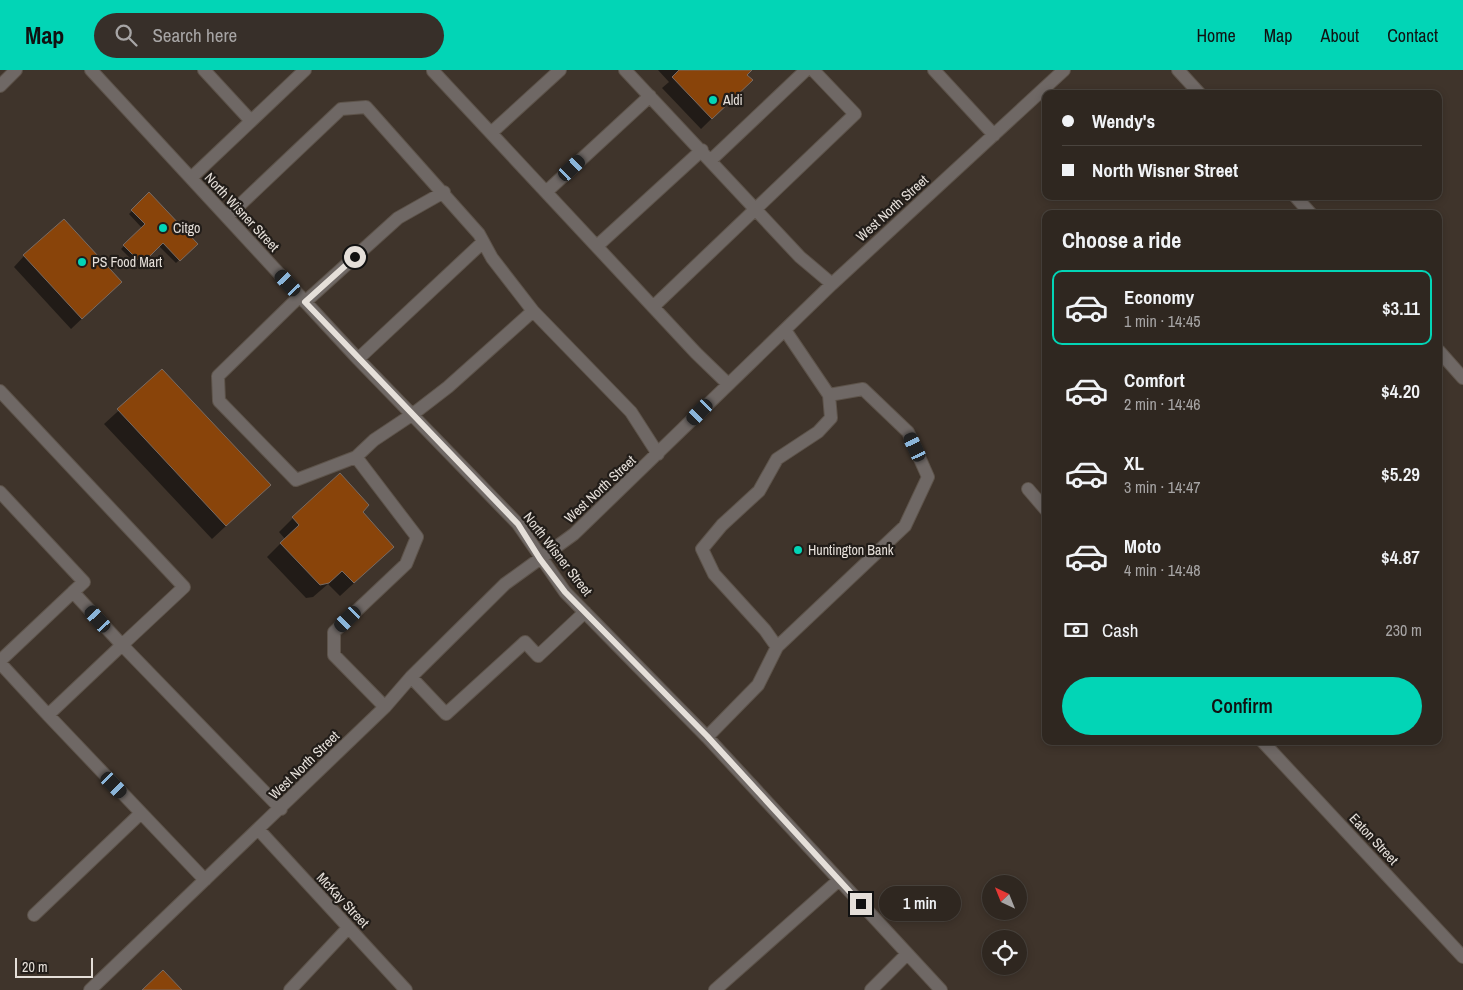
<!DOCTYPE html>
<meta charset="utf-8">
<style>
body{margin:0;font-family:"Archivo Narrow",sans-serif;background:#372f29;color:#f1f3f6;height:100vh;display:flex;flex-direction:column;font-size:19px;white-space:nowrap}
*{box-sizing:border-box;margin:0}
p{font-size:16px;color:#a7a5a5}
.icon{flex:none;width:28px;height:28px;fill:none;stroke:currentColor;stroke-width:2;stroke-linecap:round;stroke-linejoin:round}
.map{position:relative;flex:1;overflow:hidden}
.details{position:absolute;left:1042px;top:140px;width:400px;height:535px;display:flex;flex-direction:column;background:#2f2720;border-radius:10px;box-shadow:0 2px 8px #0003,0 0 0 1px #4a443e}
.details>*{flex:none}
.hud{position:absolute;left:1042px;top:20px;width:400px;height:110px;border-radius:10px;box-shadow:0 2px 8px #0003,0 0 0 1px #4a443e;display:grid;align-content:center;height:110px;padding:0 20px;background:#2f2720}
.needle{width:32px;rotate:317deg}
.controls{position:absolute;left:982px;top:805px;display:grid;gap:10px}
.controls a{display:grid;place-items:center;width:45px;height:45px;border-radius:50%;background:#2f2720;box-shadow:0 2px 8px #0003,0 0 0 1px #4a443e;font-size:25px}
.scale{position:absolute;left:15px;bottom:12px;width:78px;box-sizing:border-box;padding-left:5px;border:2px solid #e5dfd9;border-top:0;font-size:14px;line-height:18px;white-space:nowrap;color:#e5dfd9;-webkit-text-stroke:4px #221d19;paint-order:stroke}
.end{position:absolute;width:22px;height:22px;margin:-11px;border:6px solid #e5dfd9;background:#111;box-shadow:0 0 0 2px #111}
.from{border-radius:50%}
.bubble{position:absolute;height:35px;border-radius:18px;background:#2f2720;box-shadow:0 2px 8px #0003,0 0 0 1px #4a443e;font-size:16px;font-weight:600;line-height:35px;text-align:center}
.car{position:absolute;width:15px;height:30px;margin:-15px -8px;border-radius:6px;box-shadow:0 0 4px 1px #0007;background:linear-gradient(#222 24%,#8ab4d8 0 40%,#222 0 76%,#8ab4d8 0 86%,#222 0)}
.hud b{display:flex;align-items:center;gap:18px;height:48px;font-size:19px}
.hud b+b{border-top:1px solid #4a443e}
.hud i{width:12px;height:12px;background:#f1f3f6}
ul{padding:0;list-style:none}
li{display:flex;align-items:center;gap:15px;height:75px;margin:0 10px 8px;padding:0 10px;border:2px solid transparent;border-radius:10px}
li div{flex:1}
li b{display:block;font-size:19px}
li em{font-style:normal;font-weight:600}
li.active{border-color:#02d5b6}
li>.icon{width:45px;height:45px;stroke-width:1.5}
h2{padding:0 20px;font-size:22px;line-height:60px}
.pay{display:flex;align-items:center;gap:12px;height:55px;padding:0 20px;font-size:19px}
.pay p{margin-inline-start:auto}
.cta{display:flex;gap:10px;margin-top:auto;padding:10px 20px}
.cta a{flex:1;height:58px;border-radius:30px;background:#02d5b6;color:#111;font-size:20px;font-weight:600;line-height:58px;text-align:center}
header{display:flex;align-items:center;gap:30px;box-sizing:border-box;height:70px;padding:0 25px;background:#02d5b6;color:#111}
header strong{font-size:24px}
nav{display:flex;gap:28px;margin-inline-start:auto;font-size:18px}
.search{width:350px;height:45px;background:#372f29;display:flex;align-items:center;gap:12px;box-sizing:border-box;padding:0 18px;border-radius:28px;color:#a7a5a5;font-size:19px}
.map>svg:first-child{display:block}
.shadow{fill:#0007}
.building{fill:#89440a;stroke:#796b63}
.lines{fill:none;stroke-linecap:round;stroke-linejoin:round}
.minor-casing{stroke:#5d534a;stroke-width:14}
.minor{stroke:#6f6865;stroke-width:12}
.route{stroke:#e5dfd9;stroke-width:6}
.poi-dot{fill:#02d5b6;stroke:#221d19;stroke-width:2}
.labels{text-anchor:middle;stroke-width:4.5;stroke-linejoin:round;paint-order:stroke}
.poi-label{font-size:14px;fill:#e5dfd9;stroke:#221d19;text-anchor:start}
.street-label{font-size:14px;fill:#e5dfd9;stroke:#221d19}
</style>
<header>
<strong>Map</strong>
<div class="search"><svg class="icon" aria-label="search" viewBox="0 0 24 24"><circle cx="10" cy="10" r="6"/><path d="M15 15l6 6"/></svg>Search here</div>
<nav><a>Home</a><a>Map</a><a>About</a><a>Contact</a></nav>
</header>
<div class="map">
<svg width="1463" height="920" viewBox="0 0 1463 920">
<rect width="100%" height="100%" fill="#3f342b"/>
<path class="shadow" d="M658 0H751L746 5 751 10 701 59 662 18 669 12Z
M149 124 196 174 176 193 159 176 138 196 121 179 142 158 129 144Z
M24 186 110 222 71 259 14 197Z
M162 301 255 429 212 469 104 354Z
M361 442 378 491 340 526 328 514 313 527 306 528 267 487 285 469 279 462 293 448Z"/>
<path class="building" d="M679 0H752L747 5 753 10 712 49 672 7Z
M149 122 198 174 180 191 163 173 142 194 123 175 145 154 131 140Z
M64 149 122 212 82 249 23 185Z
M162 299 271 415 226 456 117 339Z
M340 403 369 435 363 442 394 477 354 513 342 501 329 513 320 515 280 473 299 455 292 447Z
M163 900 182 920H142Z"/>
<g class="lines">
<g class="minor-casing">
<path id="minor" d="M91 0 358 289 518 454 565 522 707 667 941 920
M204 0 251 51
M434 0 433 1 696 283 728 314
M625 0 800 187 832 214
M934 0 994 65
M1178 0 1200 24
M0 16 16 0
M491 63 560 0
M711 90 806 0
M191 108 305 0
M546 122 650 26
M1295 126 1311 144
M227 147 341 39 366 37 479 164 492 188 533 241 631 342 658 384
M597 176 702 80
M300 226 218 306 219 331 296 410 356 387 374 370 413 344 448 317 533 241
M305 232 398 148 444 122
M654 236 855 44 813 0
M1439 281 1463 308
M358 289 483 172
M0 321 184 517 122 575 281 739
M356 387 417 467 406 494 334 562V585L385 637
M1028 419 1046 440
M0 422 84 512 73 522
M777 577 905 456 928 407 908 362 863 319 829 325
M0 591 73 522 122 575 48 645 0 593
M411 607 446 644 525 572 538 586 585 542
M48 645 205 810
M707 667 758 615 777 577 765 560 714 504 702 479 722 455 759 421 777 389 818 362 831 348 829 325 785 260
M1262 671 1463 887
M258 759 406 920
M34 845 141 743
M90 920 385 637 411 607 505 514 574 464 832 214 1064 0
M290 920 348 858
M715 920 839 810
M871 920 907 884"/>
</g>
<use href="#minor" class="minor"/>
</g>
<g class="lines">
<path class="route" d="M355 187 305 232 518 454 540 489 565 522 707 666 861 834"/>
</g>
<g class="poi-dot">
<circle cx="713" cy="30" r="5"/>
<circle cx="163" cy="158" r="5"/>
<circle cx="82" cy="192" r="5"/>
<circle cx="798" cy="480" r="5"/>
</g>
<g class="labels">
<g class="poi-label">
<text x="723" y="35">Aldi</text>
<text x="173" y="163">Citgo</text>
<text x="92" y="197">PS Food Mart</text>
<text x="808" y="485">Huntington Bank</text>
</g>
<g class="street-label">
<text transform="translate(892 138) rotate(-42)" y="5">West North Street</text>
<text transform="translate(242 142) rotate(47)" y="5">North Wisner Street</text>
<text transform="translate(600 419) rotate(-43)" y="5">West North Street</text>
<text transform="translate(558 484) rotate(52)" y="5">North Wisner Street</text>
<text transform="translate(304 695) rotate(-44)" y="5">West North Street</text>
<text transform="translate(1374 769) rotate(47)" y="5">Eaton Street</text>
<text transform="translate(343 830) rotate(47)" y="5">McKay Street</text>
</g>
</g>
</svg>
<div class="controls">
<a><svg class="needle" viewBox="-14 -14 28 28"><path d="M0-13l5 13h-10z" fill="#e53935"/><path d="M0 13l5-13h-10z" fill="#a7a5a5"/></svg></a>
<a><svg class="icon" aria-label="locate" viewBox="0 0 24 24"><circle cx="12" cy="12" r="6"/><path d="M12 2v4M12 18v4M2 12h4M18 12h4"/></svg></a>
</div>
<div class="scale">20 m</div>
<i class="end from" style="left:355px;top:187px"></i>
<i class="end" style="left:861px;top:834px"></i>
<div class="bubble" style="left:879px;top:816px;width:82px">1 min</div>
<i class="car" style="left:572px;top:98px;rotate:47deg"></i>
<i class="car" style="left:288px;top:213px;rotate:317deg"></i>
<i class="car" style="left:700px;top:342px;rotate:224deg"></i>
<i class="car" style="left:915px;top:377px;rotate:335deg"></i>
<i class="car" style="left:98px;top:549px;rotate:318deg"></i>
<i class="car" style="left:348px;top:549px;rotate:226deg"></i>
<i class="car" style="left:114px;top:715px;rotate:136deg"></i>
<div class="hud">
<b><i class="from"></i>Wendy's</b>
<b><i></i>North Wisner Street</b>
</div>
<section class="details">
<h2>Choose a ride</h2>
<ul>
<li class="active"><svg class="icon" aria-label="car" viewBox="0 0 24 24"><path d="M5 17H2v-5l4-1 3-4h7l3 4 3 1v5h-3M9 17h6M6 11h13"/><circle cx="7" cy="17" r="2"/><circle cx="17" cy="17" r="2"/></svg><div><b>Economy</b><p>1 min · 14:45</p></div><em>$3.11</em></li>
<li><svg class="icon" aria-label="car" viewBox="0 0 24 24"><path d="M5 17H2v-5l4-1 3-4h7l3 4 3 1v5h-3M9 17h6M6 11h13"/><circle cx="7" cy="17" r="2"/><circle cx="17" cy="17" r="2"/></svg><div><b>Comfort</b><p>2 min · 14:46</p></div><em>$4.20</em></li>
<li><svg class="icon" aria-label="car" viewBox="0 0 24 24"><path d="M5 17H2v-5l4-1 3-4h7l3 4 3 1v5h-3M9 17h6M6 11h13"/><circle cx="7" cy="17" r="2"/><circle cx="17" cy="17" r="2"/></svg><div><b>XL</b><p>3 min · 14:47</p></div><em>$5.29</em></li>
<li><svg class="icon" aria-label="car" viewBox="0 0 24 24"><path d="M5 17H2v-5l4-1 3-4h7l3 4 3 1v5h-3M9 17h6M6 11h13"/><circle cx="7" cy="17" r="2"/><circle cx="17" cy="17" r="2"/></svg><div><b>Moto</b><p>4 min · 14:48</p></div><em>$4.87</em></li>
</ul>
<div class="pay"><svg class="icon" aria-label="cash" viewBox="0 0 24 24"><path d="M3 7h18v10H3z"/><circle cx="12" cy="12" r="2"/></svg>Cash<p>230 m</p></div>
<div class="cta"><a>Confirm</a></div>
</section>
</div>
